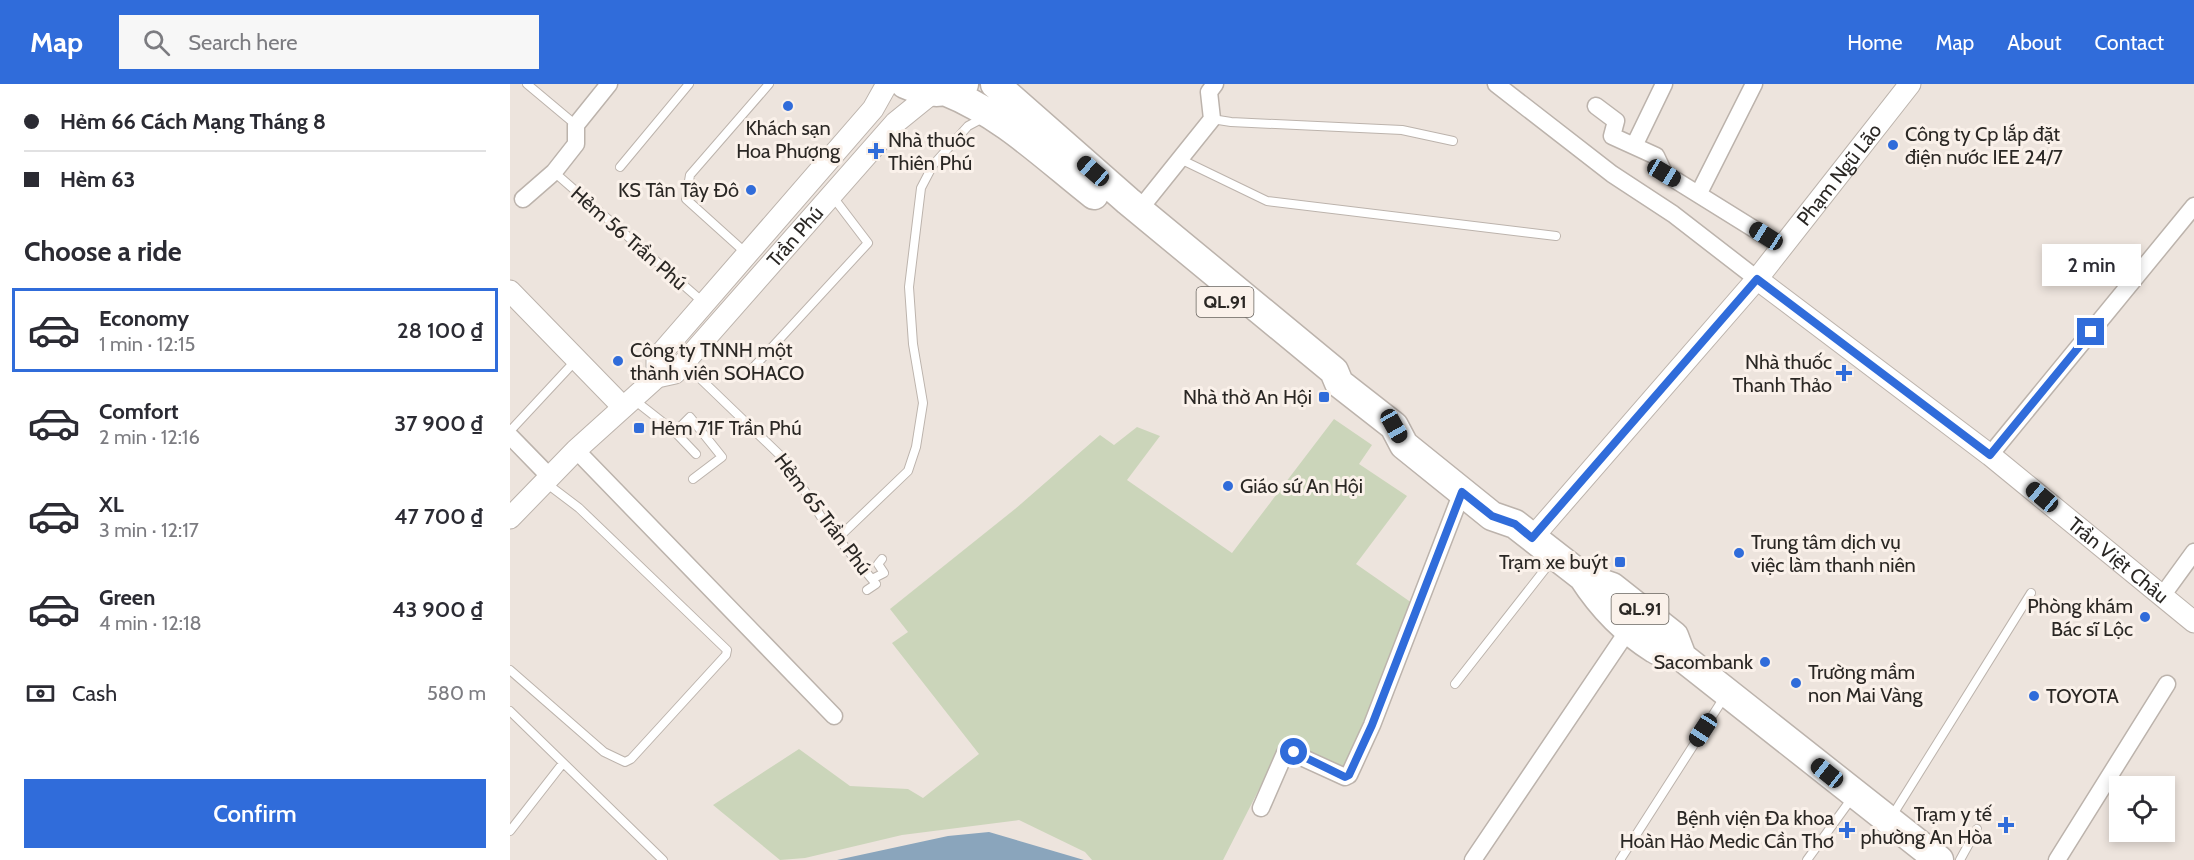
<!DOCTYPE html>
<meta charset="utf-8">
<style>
body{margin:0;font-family:Cabin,sans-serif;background:#f7f7f7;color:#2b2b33;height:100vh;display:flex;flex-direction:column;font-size:22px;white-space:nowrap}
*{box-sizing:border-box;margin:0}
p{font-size:20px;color:#7c7c81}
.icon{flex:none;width:33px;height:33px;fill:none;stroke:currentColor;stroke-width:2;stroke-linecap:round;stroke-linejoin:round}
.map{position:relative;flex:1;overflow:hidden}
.panel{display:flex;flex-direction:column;background:#fff;width:510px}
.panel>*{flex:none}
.guide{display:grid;align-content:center;height:132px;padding:0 24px;background:#fff}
.tools{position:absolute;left:1599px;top:692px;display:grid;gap:12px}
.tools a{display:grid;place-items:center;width:66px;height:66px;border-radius:0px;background:#fff;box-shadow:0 3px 9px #0003;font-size:30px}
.end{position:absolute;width:27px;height:27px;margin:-14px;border:8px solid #306cda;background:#fff;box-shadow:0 0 0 3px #fff}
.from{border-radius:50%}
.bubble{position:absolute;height:42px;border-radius:0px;background:#fff;box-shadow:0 3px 9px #0003;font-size:20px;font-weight:600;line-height:42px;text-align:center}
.car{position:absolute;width:18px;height:36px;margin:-18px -9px;border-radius:8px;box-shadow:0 0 4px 2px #0007;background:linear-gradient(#222 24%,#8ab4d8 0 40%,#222 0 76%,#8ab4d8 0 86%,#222 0)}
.guide b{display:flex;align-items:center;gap:21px;height:57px;font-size:22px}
.guide b+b{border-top:2px solid #e1e1e2}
.guide i{width:15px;height:15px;background:#2b2b33}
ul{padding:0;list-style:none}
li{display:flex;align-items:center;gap:18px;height:84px;margin:0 12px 9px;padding:0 12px;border:3px solid transparent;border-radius:0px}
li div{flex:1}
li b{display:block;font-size:22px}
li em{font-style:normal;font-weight:600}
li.on{border-color:#306cda}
li>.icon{width:54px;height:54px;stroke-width:1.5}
h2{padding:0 24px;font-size:27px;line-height:72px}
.pay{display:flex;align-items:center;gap:15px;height:66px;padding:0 24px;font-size:22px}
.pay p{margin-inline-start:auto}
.action{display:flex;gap:12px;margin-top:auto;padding:12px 24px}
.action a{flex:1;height:69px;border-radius:0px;background:#306cda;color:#fff;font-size:24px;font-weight:600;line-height:69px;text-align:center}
header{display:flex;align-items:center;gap:36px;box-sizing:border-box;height:84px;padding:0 30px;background:#306cda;color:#fff}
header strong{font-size:28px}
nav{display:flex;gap:33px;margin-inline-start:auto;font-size:21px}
.search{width:420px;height:54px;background:#f7f7f7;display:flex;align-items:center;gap:15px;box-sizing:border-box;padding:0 21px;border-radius:0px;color:#7c7c81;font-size:22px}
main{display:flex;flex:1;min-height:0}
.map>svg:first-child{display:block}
.green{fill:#cbd5ba}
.water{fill:#8aa5bc}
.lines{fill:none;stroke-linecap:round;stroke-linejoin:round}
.service-casing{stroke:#bcb3ac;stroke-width:10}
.minor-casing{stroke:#bcb3ac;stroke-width:19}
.tertiary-casing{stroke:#bcb3ac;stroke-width:23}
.trunk-casing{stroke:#bcb3ac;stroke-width:31}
.service{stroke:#fff;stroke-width:8}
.minor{stroke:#fff;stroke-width:16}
.tertiary{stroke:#fff;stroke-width:21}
.trunk{stroke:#fff;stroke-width:28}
.route{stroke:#306cda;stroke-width:8}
.poi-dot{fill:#306cda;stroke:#faf1ea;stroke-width:2}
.labels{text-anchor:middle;stroke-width:6;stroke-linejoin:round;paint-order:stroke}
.shield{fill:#faf1ea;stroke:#68645f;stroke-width:1.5}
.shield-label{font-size:18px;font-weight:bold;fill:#2a2724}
.poi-label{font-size:20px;fill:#2a2724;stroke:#faf1ea;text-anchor:start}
.street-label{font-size:20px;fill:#2a2724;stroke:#faf1ea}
</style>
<header>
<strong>Map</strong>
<div class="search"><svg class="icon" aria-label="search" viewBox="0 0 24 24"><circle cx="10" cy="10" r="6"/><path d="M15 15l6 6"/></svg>Search here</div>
<nav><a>Home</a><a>Map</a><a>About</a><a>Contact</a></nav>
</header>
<main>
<section class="panel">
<div class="guide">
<b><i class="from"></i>Hẻm 66 Cách Mạng Tháng 8</b>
<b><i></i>Hèm 63</b>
</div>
<h2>Choose a ride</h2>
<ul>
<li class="on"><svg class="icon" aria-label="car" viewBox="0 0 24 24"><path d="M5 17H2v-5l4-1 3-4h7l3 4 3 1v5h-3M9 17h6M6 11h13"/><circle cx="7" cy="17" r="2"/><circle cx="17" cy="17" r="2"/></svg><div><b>Economy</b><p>1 min · 12:15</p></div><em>28 100 ₫</em></li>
<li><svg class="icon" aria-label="car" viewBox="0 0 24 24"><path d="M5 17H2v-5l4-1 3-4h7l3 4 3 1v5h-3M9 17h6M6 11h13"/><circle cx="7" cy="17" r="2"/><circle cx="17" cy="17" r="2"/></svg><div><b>Comfort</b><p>2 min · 12:16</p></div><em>37 900 ₫</em></li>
<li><svg class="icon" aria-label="car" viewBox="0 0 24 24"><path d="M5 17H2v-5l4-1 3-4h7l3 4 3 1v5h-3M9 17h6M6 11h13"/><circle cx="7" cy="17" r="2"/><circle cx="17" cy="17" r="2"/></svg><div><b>XL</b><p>3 min · 12:17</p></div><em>47 700 ₫</em></li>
<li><svg class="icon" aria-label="car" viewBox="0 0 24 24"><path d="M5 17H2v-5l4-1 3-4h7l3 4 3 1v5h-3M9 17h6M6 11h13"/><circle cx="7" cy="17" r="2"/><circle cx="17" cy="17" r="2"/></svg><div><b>Green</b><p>4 min · 12:18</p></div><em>43 900 ₫</em></li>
</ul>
<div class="pay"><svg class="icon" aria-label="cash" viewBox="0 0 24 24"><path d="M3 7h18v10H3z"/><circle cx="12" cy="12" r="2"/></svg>Cash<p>580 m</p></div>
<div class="action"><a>Confirm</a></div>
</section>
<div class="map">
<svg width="1684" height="776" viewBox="0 0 1684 776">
<rect width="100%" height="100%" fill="#ede4dd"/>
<path class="green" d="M824 335 862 361 849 380 897 412 846 480 902 519 834 685 772 660 713 776H582L575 768 509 736 392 751 295 774 270 776 203 721 289 665 340 702 398 705 413 714 469 670 382 559 398 548 380 525 505 425 590 351 604 361 627 343 650 352 617 396 722 469Z"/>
<path class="water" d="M479 748 574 776H327L438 752Z"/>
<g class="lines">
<g class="service-casing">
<path id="service" d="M17 0 66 41
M702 35 721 38 892 46 943 57
M670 75 757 117 1046 152
M110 83 179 0
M44 88 194 219
M237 170 176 115 180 91 259 0
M174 279 275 376 315 439 366 500 357 506
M241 286 358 159 323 113
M123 315 165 348 180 333 212 373 183 395
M0 347 67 275
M165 348 186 370
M328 454 398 387 406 363 413 319 403 260 399 203 411 104 423 81 458 42 473 34
M362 495 374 489 368 480 372 475
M0 586 94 668 115 678 121 675 216 571 217 566 69 424 36 399
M945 600 1043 475
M0 627 153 776
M1382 732 1521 509
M0 747 53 679
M1110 776 1215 612
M1297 776 1342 714
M1450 776 1467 745"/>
</g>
<g class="minor-casing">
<path id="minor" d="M986 0 1102 90 1163 130 1247 195
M1086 22 1106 37 1102 52 1146 72 1154 89 1273 163
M1124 62 1154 0
M1189 109 1244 0
M13 115 44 88 66 60V41L99 0
M629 126 702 35 699 8 705 0
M0 352 39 392
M66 366 324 632
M1480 371 1684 122
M1652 512 1684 468
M751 724 775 669 778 667 835 693 839 691 862 641 952 408
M963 776 1119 545
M1547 776 1657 600"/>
</g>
<g class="tertiary-casing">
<g id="tertiary">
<path id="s1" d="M1247 195 1480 371 1684 538"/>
<path d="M0 207 113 323"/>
<path d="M147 293V274L363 25 377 0"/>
<path id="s2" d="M0 434 66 366 147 293 165 289 385 39 422 9"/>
<path id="s3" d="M1022 454 1247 195 1400 0"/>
</g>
</g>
<g class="trunk-casing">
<path id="trunk" d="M395 0C415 9 434 12 454 0
M485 0 618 117 824 287 829 299 884 342 894 361 982 432 1005 440 1073 493 1102 503 1164 552 1172 573
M437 8C492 30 538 75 584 111
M1073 493C1091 521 1116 547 1145 565 1152 570 1163 571 1172 573L1429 776"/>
</g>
<use href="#service" class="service"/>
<use href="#minor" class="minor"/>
<use href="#tertiary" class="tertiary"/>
<use href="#trunk" class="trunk"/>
</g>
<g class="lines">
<path class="route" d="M784 668 835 693 839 691 862 641 952 408 982 432 1005 440 1022 454 1247 195 1480 371 1581 248"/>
</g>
<g class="poi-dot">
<circle cx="278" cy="22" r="6"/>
<circle cx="1383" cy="61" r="6"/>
<path d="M363 58h6v6h6v6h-6v6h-6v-6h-6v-6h6z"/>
<circle cx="241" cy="106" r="6"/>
<circle cx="108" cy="277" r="6"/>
<path d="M1331 280h6v6h6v6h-6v6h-6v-6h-6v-6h6z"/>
<rect x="808" y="307" width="12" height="12" rx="3"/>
<rect x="123" y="338" width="12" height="12" rx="3"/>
<circle cx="718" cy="402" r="6"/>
<circle cx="1229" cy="469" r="6"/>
<rect x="1104" y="472" width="12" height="12" rx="3"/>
<circle cx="1635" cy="533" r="6"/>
<circle cx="1255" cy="578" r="6"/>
<circle cx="1286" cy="599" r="6"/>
<circle cx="1524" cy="612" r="6"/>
<path d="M1493 732h6v6h6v6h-6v6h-6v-6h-6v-6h6z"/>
<path d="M1334 737h6v6h6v6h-6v6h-6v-6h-6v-6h6z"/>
</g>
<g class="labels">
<g class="shield">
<rect x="686.5" y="203" width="57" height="30" rx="4.5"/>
<rect x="1101.5" y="510" width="57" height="30" rx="4.5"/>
</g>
<g class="shield-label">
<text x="715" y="224">QL.91</text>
<text x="1130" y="531">QL.91</text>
</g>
<g class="poi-label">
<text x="278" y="51" text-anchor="middle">Khách sạn<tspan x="278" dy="23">Hoa Phượng</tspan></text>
<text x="1395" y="57">Công ty Cp lắp đặt<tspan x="1395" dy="23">điện nước IEE 24/7</tspan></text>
<text x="378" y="63">Nhà thuôc<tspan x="378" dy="23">Thiên Phú</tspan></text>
<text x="229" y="113" text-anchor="end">KS Tân Tây Đô</text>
<text x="120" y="273">Công ty TNNH một<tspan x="120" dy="23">thành viên SOHACO</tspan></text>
<text x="1322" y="285" text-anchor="end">Nhà thuốc<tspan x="1322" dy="23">Thanh Thảo</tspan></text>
<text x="802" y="320" text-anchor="end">Nhà thờ An Hội</text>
<text x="141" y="351">Hẻm 71F Trần Phú</text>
<text x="730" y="409">Giáo sứ An Hội</text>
<text x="1241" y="465">Trung tâm dịch vụ<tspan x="1241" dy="23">việc làm thanh niên</tspan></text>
<text x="1098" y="485" text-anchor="end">Trạm xe buýt</text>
<text x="1623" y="529" text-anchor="end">Phòng khám<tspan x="1623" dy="23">Bác sĩ Lộc</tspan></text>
<text x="1243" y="585" text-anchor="end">Sacombank</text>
<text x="1298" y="595">Trường mầm<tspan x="1298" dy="23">non Mai Vàng</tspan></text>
<text x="1536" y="619">TOYOTA</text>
<text x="1482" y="737" text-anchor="end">Trạm y tế<tspan x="1482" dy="23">phường An Hòa</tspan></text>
<text x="1324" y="741" text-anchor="end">Bệnh viện Đa khoa<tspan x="1324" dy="23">Hoàn Hảo Medic Cần Thơ</tspan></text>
</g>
<g class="street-label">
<text dy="7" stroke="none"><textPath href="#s3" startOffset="476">Phạm Ngũ Lão</textPath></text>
<text transform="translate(119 154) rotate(41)" y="7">Hẻm 56 Trần Phú</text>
<text dy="7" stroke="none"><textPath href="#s2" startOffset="404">Trần Phú</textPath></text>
<text transform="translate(313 430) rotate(53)" y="7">Hẻm 65 Trần Phú</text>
<text dy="7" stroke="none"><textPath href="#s1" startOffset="458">Trần Việt Châu</textPath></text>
</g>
</g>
</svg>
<div class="tools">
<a><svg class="icon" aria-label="locate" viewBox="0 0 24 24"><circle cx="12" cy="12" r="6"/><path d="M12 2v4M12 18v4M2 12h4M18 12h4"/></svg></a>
</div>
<i class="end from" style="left:784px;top:668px"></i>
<i class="end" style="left:1581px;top:248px"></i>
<div class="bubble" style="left:1532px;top:160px;width:99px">2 min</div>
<i class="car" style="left:583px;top:87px;rotate:311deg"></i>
<i class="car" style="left:1154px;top:89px;rotate:121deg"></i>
<i class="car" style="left:1256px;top:152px;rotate:302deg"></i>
<i class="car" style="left:884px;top:342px;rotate:151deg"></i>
<i class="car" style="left:1532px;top:413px;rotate:310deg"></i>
<i class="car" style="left:1193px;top:646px;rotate:213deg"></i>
<i class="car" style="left:1317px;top:689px;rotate:309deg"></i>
</div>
</main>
